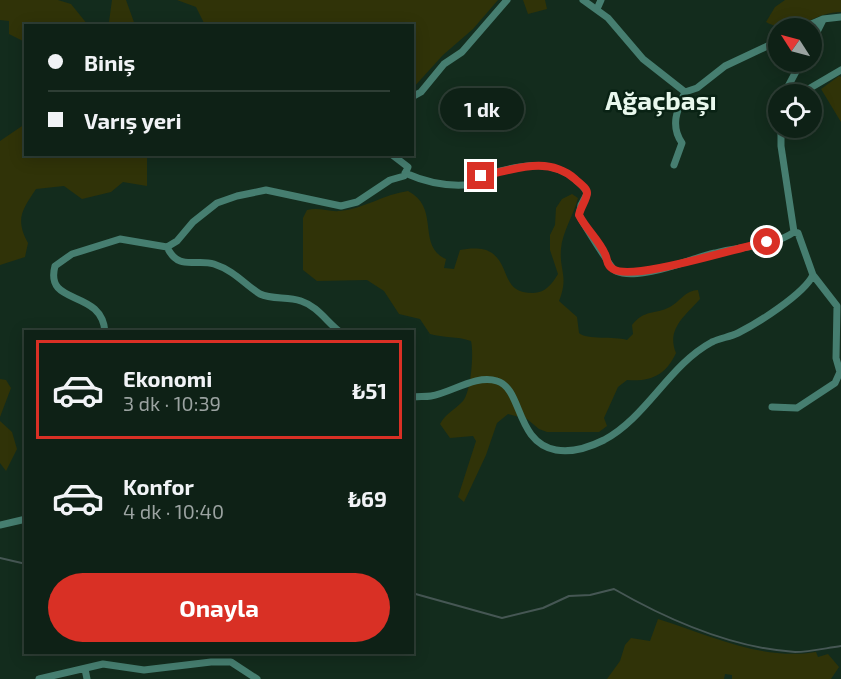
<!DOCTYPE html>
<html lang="tr">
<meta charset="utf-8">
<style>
body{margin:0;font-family:"Exo 2",sans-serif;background:#17291f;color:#f1f3f6;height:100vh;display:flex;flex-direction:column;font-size:22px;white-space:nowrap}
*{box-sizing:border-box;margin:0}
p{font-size:20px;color:#9ba3a1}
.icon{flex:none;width:33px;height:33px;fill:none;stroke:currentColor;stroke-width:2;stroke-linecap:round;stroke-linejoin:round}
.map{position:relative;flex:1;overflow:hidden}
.drawer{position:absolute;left:24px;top:330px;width:390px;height:324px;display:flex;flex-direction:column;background:#0e2116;border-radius:0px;box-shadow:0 3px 15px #0003,0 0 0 2px #2e3e35}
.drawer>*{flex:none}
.hud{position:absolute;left:24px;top:24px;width:390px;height:132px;border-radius:0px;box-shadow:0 3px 15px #0003,0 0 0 2px #2e3e35;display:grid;align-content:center;height:132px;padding:0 24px;background:#0e2116}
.needle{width:39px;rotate:306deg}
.buttons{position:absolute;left:768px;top:18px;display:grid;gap:12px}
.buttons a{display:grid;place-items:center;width:54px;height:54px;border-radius:50%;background:#0e2116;box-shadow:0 3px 15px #0003,0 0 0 2px #2e3e35;font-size:30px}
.end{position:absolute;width:27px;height:27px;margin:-14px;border:8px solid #d93025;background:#fff;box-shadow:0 0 0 3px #fff}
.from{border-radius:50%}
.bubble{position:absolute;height:42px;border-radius:21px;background:#0e2116;box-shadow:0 3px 15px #0003,0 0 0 2px #2e3e35;font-size:20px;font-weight:700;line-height:42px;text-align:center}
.hud b{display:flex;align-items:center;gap:21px;height:57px;font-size:22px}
.hud b+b{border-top:2px solid #2e3e35}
.hud i{width:15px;height:15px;background:#f1f3f6}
ul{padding:10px 0 0;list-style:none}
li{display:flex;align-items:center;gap:18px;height:99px;margin:0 12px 9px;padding:0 12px;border:3px solid transparent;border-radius:0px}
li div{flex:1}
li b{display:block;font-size:22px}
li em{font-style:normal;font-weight:700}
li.current{border-color:#d93025}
li>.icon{width:54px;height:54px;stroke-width:1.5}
.cta{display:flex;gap:12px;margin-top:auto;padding:12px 24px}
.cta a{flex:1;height:69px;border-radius:36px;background:#d93025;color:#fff;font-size:24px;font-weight:700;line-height:69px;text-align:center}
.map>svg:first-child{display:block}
.green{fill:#303308}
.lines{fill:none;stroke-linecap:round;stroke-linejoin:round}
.stream{stroke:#465754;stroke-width:2}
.minor{stroke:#467e70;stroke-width:7}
.route{stroke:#d93025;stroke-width:8}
.labels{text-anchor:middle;stroke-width:5;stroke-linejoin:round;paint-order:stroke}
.quarter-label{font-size:26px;font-weight:bold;fill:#e9f8ed;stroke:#092214}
</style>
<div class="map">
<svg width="841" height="679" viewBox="0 0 841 679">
<rect width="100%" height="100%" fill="#132c1d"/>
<path class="green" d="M0 0H58L71 4 88 25 26 26 25 42 9 34V21L0 20Z
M112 0H126L135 25H116L109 22Z
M177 0H498L473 29 443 55 413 88 412 26 205 25 196 7Z
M523 0H545L547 9 528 14Z
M785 0H841V12C810 12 797 39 766 22L775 7Z
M839 76 841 77V122L821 89Z
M25 124 26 154 147 155V186L123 182 111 192 82 199 64 186 36 189C22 210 15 219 28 243L25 257 0 265V141Z
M408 191C441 208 416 246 446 259L444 268 454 269 460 250C470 248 484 247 492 253 511 267 501 293 533 293 545 293 552 284 558 274L550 250V235L555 225 556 208 562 199 572 194 578 198C574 214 562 233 561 249 559 270 569 276 559 301L577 317 579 333C587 340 614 336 627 340L633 334 632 325C645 309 654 315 670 307 681 301 684 291 698 290L700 299C685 316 666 329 676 353 666 375 651 382 627 380L618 387 604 418 607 426 599 432H547L539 429 527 419 508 414 497 423 486 455 464 502 458 497 476 441 473 436 450 438 440 424C446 413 455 410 463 401 471 392 474 353 471 341 457 336 444 338 430 334L420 319 399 314 384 291 367 280 317 281 303 270V218L307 210C319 207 328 212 340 211 363 209 385 194 408 191Z
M0 379 6 380 11 388 0 417Z
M0 421 12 432 17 449 6 471 0 463Z
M658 619C710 635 761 661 816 652L818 657 828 654 839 667 831 679H732V675L725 674 724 679H607L620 661 625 645 631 638 650 641Z"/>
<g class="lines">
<path class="stream" d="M0 558 26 564
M412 593 502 618 543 608 569 596 590 595 614 589C668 620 732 648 795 652 810 652 826 648 841 646"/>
<path class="minor" d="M583 0 608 18 643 59 685 92
M597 9 601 0
M802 28 823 19 841 17
M812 42 823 20
M784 94 801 62
M800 94 841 70
M412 97 421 92 444 64 462 52 507 0
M781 128V146L794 232
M674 165 682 143C670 126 677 110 685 92L697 88 725 66 778 41
M405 173C423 181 444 186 464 185 471 185 477 177 484 175 515 167 550 156 576 180 581 185 586 188 587 194L581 205 579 215C583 223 612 270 616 271 627 276 642 273 653 271 674 267 694 258 715 253 740 246 773 247 794 232L798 233 813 275C804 294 758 323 738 333 730 337 720 338 712 342 669 365 647 417 604 440 590 447 573 453 556 450 515 442 523 389 497 381 476 374 451 393 431 396 425 397 418 396 412 397
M167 247C179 272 195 258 214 264 235 271 244 284 260 294 272 300 288 296 301 301 317 306 327 322 340 332
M105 332C102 288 44 307 55 266L72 254 120 239 167 247 177 241 193 222 217 203 237 196 266 190 341 206 357 202 390 180 404 176 408 167 391 154
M772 407 797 408 835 383 840 372 836 358 837 306 813 275
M0 525 26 519
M85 669 87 679
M39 679 103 664 144 670 211 662H231L257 679"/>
</g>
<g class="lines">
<path class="route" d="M481 176C514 170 547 155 575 179 579 183 587 188 587 193 587 199 580 208 579 215 586 229 599 240 605 254 608 260 606 265 613 269 632 282 738 247 767 242"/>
</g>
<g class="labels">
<g class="quarter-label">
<text x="661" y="110">Ağaçbaşı</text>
</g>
</g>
</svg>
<div class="buttons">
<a><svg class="needle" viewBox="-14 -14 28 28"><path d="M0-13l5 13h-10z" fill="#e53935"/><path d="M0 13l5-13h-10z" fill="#9ba3a1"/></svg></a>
<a><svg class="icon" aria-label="locate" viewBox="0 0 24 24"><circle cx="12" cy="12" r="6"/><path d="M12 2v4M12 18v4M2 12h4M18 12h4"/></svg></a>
</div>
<i class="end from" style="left:767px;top:242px"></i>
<i class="end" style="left:481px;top:176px"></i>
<div class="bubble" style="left:440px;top:88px;width:84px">1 dk</div>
<div class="hud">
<b><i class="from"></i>Biniş</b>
<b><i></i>Varış yeri</b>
</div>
<section class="drawer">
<ul>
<li class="current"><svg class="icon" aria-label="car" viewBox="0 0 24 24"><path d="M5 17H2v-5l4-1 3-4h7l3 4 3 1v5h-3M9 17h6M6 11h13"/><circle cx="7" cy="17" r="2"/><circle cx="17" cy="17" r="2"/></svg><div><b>Ekonomi</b><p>3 dk · 10:39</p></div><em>₺51</em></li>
<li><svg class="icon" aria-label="car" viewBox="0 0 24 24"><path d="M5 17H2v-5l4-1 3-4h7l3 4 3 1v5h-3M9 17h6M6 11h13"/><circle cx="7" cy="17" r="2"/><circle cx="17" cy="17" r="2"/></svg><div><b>Konfor</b><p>4 dk · 10:40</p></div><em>₺69</em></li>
</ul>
<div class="cta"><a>Onayla</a></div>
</section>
</div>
